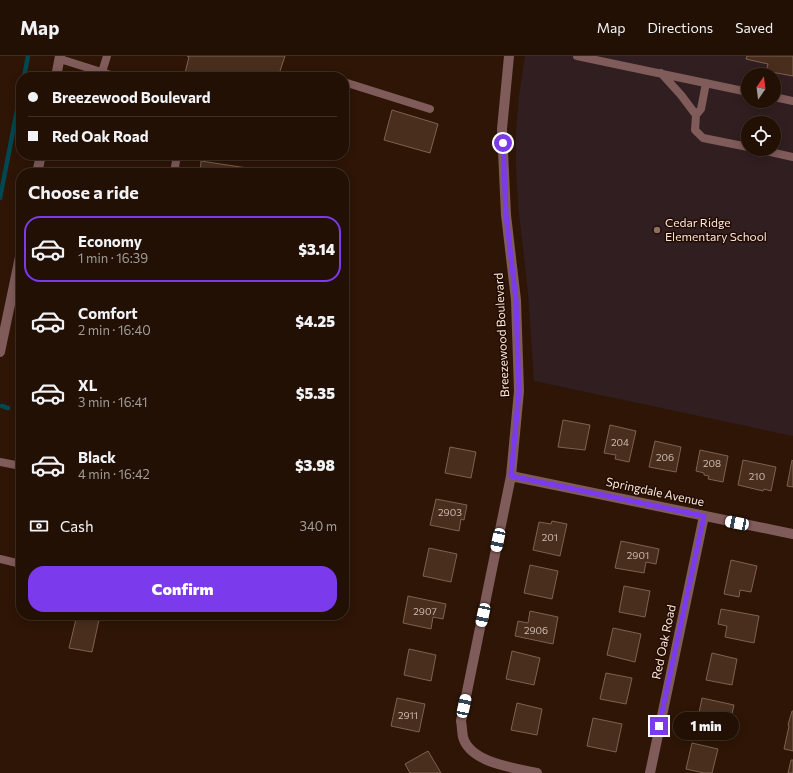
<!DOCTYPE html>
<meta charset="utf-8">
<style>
body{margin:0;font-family:Commissioner,sans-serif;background:#2a190e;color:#f1f3f6;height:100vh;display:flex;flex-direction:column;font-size:15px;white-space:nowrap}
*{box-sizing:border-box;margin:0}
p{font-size:13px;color:#a29d9a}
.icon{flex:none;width:22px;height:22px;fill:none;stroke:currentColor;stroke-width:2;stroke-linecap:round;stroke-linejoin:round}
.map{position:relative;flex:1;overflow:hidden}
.sheet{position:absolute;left:16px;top:112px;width:333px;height:452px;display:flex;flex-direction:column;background:#221004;border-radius:16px;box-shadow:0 2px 10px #0003,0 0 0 1px #3f3026}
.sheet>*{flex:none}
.hud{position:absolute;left:16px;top:16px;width:333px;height:88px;border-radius:16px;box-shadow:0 2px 10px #0003,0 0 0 1px #3f3026;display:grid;align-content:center;height:88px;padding:0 12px;background:#221004}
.needle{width:26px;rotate:14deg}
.tools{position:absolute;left:741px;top:12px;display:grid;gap:8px}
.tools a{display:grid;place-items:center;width:40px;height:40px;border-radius:50%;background:#221004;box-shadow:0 2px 10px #0003,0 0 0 1px #3f3026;font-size:20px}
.end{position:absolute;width:18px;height:18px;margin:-9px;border:5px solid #7c3aed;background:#fff;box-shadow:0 0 0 2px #fff}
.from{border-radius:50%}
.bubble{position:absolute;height:28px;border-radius:14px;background:#221004;box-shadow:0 2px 10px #0003,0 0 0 1px #3f3026;font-size:13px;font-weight:800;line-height:28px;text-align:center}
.car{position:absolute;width:12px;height:24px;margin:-12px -6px;border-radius:5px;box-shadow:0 0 3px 1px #0007;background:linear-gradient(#fff 24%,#345 0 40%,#fff 0 76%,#345 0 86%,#fff 0)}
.hud b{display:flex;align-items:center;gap:14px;height:38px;font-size:15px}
.hud b+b{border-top:1px solid #3f3026}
.hud i{width:10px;height:10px;background:#f1f3f6}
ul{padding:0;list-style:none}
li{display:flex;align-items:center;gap:12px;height:66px;margin:0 8px 6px;padding:0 4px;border:2px solid transparent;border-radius:16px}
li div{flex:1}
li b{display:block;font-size:15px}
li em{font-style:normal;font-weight:800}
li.on{border-color:#7c3aed}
li>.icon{width:36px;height:36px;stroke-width:1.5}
h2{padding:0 12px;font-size:18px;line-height:48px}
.pay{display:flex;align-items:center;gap:10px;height:44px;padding:0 12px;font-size:15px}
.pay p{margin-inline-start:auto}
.action{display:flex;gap:8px;margin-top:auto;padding:8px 12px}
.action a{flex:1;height:46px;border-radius:16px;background:#7c3aed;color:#fff;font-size:16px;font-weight:800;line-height:46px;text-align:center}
header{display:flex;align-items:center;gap:24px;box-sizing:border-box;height:56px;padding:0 20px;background:#221004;border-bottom:1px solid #3f3026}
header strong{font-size:19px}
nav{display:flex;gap:22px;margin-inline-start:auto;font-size:14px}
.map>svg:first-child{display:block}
.education{fill:#311e21;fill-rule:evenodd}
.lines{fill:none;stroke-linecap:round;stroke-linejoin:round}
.stream{stroke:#004851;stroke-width:4.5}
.building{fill:#492e1e;stroke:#7f614f}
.lane{stroke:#7f5b5a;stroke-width:8}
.street{stroke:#7f5b5a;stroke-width:10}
.route{stroke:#7c3aed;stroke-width:5}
.education-dot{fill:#8d6e63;stroke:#240c01;stroke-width:1.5}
.labels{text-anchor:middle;stroke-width:3;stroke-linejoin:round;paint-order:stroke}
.number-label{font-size:10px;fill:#cebaae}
.poi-label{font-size:12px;fill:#fae8de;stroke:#240c01;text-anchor:start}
.street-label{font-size:12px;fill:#fae8de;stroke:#240c01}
</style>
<header>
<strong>Map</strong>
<nav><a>Map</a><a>Directions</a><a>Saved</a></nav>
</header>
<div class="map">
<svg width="793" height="717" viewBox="0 0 793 717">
<rect width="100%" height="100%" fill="#2e1506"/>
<path class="education" d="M525 0H793V380L534 325 528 236 518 149 516 110V76L519 39ZM748 19H774V45H748ZM748 67H774V93H748Z"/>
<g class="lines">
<path class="stream" d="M24 21 28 0
M0 142 21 34
M2 350 8 352"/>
</g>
<path class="building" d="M187 0H285L278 21H184L189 1Z
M747 0H793V20L766 15 768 8 746 3Z
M392 54 438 68 430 97 384 84Z
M201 105 267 115 266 117H200Z
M563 364 590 369 585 394 558 391Z
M610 369 636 375 629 406 615 403 616 399 604 397Z
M655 385 681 391 676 416 649 411Z
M450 391 476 396 471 422 445 417Z
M700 394 728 400 723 426 708 423 709 420 704 419V417L696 415Z
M743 404 776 411 771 435 764 433 763 435 738 429Z
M792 404 793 405V431L787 430Z
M436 443 467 449 464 464 461 463 459 475 430 469Z
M552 465 567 468 560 500 533 494 539 466 551 468Z
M621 485 659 493 656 508 646 506 644 517 615 512Z
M429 492 457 498 451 526 423 520Z
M731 504 757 510 751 536 740 534 739 541 724 538Z
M530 509 558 515 552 543 524 537Z
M624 530 650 535 645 561 619 556Z
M408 540 446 548 443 563 433 561 431 573 403 567Z
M721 553 759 560 754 587 725 581 727 570 718 568Z
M530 555 558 561 553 588 515 580 518 565 528 567Z
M77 559H100L92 596 69 592Z
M613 572 641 578 635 606 607 599Z
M409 593 436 599 431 625 404 619Z
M512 595 540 602 534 629 506 623Z
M712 597 737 603 732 629 706 624Z
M606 617 632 622 626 648 600 643Z
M397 642 425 648 419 676 391 670Z
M702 642 734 649 728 676 700 670 702 658 699 657Z
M517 647 542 653 537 679 511 674Z
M792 655H793V695L784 693 789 670 788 669Z
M593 662 622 668 616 696 587 690Z
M692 687 718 693 712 717H704L686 713Z
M428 695 441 717H410L405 708Z
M791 704H793V717H788Z"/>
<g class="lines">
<path class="lane" d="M577 0 748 36
M60 3 117 21
M102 16 107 0
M661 17 681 39 696 59 695 74 703 82 748 91
M344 26 430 53
M774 41 793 45
M696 59 701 53 706 27
M757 93 793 101
M174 117 177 99
M0 406 21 410
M0 503 21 508"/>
<path class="street" d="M509 0 502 73 506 159 516 244 519 335 511 420 461 665C462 670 462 676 463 681 470 707 515 712 537 717
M56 21 60 0
M37 117 41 99
M0 296 21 196
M511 420 793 478
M650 717 704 460"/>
</g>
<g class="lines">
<path class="route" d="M503 87 506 159 516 244 519 335 511 420 704 460 659 670"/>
</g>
<circle class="education-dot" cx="657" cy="174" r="4"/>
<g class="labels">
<g class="number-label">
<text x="620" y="390">204</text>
<text x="665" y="405">206</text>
<text x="712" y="411">208</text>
<text x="757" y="424">210</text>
<text x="450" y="460">2903</text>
<text x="550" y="485">201</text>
<text x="638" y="503">2901</text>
<text x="425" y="559">2907</text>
<text x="536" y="578">2906</text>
<text x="408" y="663">2911</text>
</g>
<g class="poi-label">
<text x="665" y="171">Cedar Ridge<tspan x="665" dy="14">Elementary School</tspan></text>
</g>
<g class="street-label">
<text transform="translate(502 279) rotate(-93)" y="4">Breezewood Boulevard</text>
<text transform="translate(655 436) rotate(12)" y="4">Springdale Avenue</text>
<text transform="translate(664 586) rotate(-78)" y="4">Red Oak Road</text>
</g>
</g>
</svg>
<div class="tools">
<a><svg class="needle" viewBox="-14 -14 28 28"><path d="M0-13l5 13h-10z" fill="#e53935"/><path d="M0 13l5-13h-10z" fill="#a29d9a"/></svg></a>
<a><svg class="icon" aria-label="locate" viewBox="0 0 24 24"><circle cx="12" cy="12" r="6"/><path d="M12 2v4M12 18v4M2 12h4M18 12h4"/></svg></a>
</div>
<i class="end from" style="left:503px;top:87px"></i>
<i class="end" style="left:659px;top:670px"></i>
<div class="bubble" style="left:673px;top:656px;width:66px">1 min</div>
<i class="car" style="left:737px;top:467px;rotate:281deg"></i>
<i class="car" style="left:498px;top:484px;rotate:192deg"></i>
<i class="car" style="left:483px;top:559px;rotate:192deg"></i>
<i class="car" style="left:464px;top:650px;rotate:12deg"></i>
<div class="hud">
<b><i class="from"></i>Breezewood Boulevard</b>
<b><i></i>Red Oak Road</b>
</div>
<section class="sheet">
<h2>Choose a ride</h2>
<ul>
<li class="on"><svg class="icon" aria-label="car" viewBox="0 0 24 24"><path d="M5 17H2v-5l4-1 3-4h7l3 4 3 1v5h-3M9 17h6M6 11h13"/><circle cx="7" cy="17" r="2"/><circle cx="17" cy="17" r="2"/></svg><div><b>Economy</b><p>1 min · 16:39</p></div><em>$3.14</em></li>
<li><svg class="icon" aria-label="car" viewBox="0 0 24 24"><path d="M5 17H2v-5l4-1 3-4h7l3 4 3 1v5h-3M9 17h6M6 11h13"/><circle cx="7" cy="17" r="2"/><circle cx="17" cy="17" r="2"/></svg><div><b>Comfort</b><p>2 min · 16:40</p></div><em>$4.25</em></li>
<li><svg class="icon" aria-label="car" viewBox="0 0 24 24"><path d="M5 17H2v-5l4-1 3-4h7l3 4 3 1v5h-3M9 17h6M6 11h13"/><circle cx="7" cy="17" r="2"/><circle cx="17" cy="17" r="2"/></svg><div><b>XL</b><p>3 min · 16:41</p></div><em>$5.35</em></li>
<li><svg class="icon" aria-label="car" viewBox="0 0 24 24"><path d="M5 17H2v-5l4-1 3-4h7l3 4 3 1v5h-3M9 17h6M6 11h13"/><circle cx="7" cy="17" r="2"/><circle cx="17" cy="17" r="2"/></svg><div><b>Black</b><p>4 min · 16:42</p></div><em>$3.98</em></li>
</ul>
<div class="pay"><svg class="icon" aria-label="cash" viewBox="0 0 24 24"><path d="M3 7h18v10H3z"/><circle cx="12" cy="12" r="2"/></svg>Cash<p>340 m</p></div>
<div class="action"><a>Confirm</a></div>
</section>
</div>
